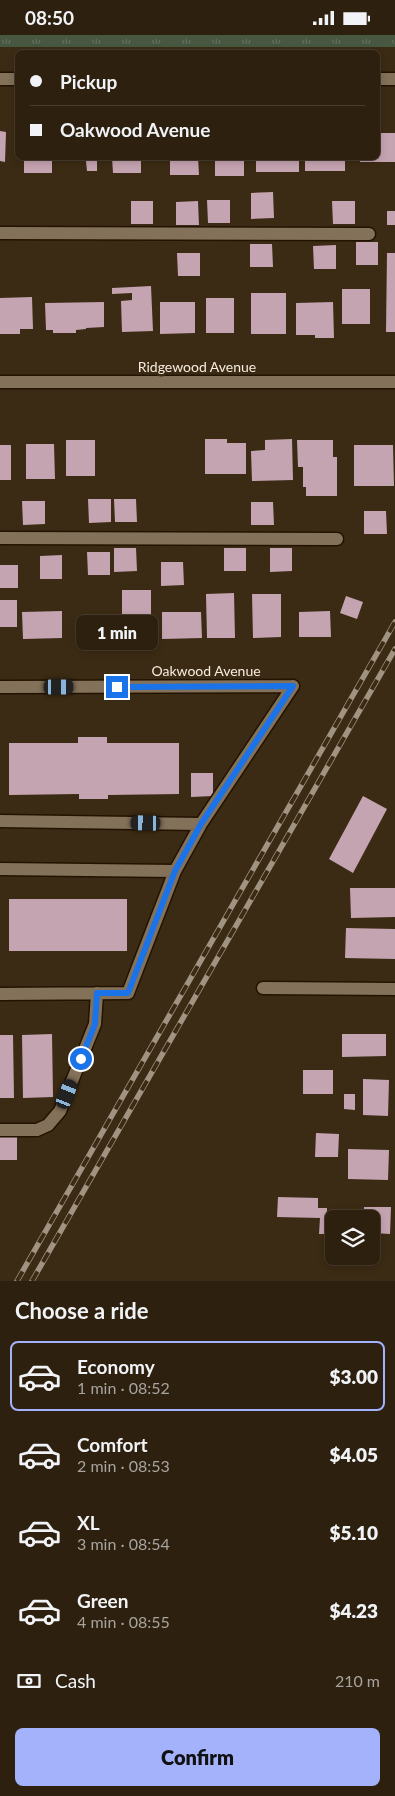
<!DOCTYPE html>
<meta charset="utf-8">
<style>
body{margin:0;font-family:Lato,sans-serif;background:#352818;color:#f1f3f6;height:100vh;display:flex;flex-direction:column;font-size:19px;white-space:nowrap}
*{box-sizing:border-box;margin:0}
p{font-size:16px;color:#a7a39e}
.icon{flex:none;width:28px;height:28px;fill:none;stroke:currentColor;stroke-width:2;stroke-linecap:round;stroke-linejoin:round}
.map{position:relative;height:1246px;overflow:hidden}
.sheet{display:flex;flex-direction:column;background:#2d200f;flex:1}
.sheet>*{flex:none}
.banner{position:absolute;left:15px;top:15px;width:365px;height:110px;border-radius:8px;box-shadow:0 2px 8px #0003,0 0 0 1px #483e2f;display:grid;align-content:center;height:110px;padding:0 15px;background:#2d200f}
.controls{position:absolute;left:325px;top:1175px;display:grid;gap:10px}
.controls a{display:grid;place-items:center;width:55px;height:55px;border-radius:8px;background:#2d200f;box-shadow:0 2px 8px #0003,0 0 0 1px #483e2f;font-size:25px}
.end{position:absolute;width:22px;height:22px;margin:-11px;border:6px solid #1a73e8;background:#fff;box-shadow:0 0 0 2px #fff}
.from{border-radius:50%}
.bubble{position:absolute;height:35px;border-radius:8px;background:#2d200f;box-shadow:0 2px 8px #0003,0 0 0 1px #483e2f;font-size:16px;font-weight:800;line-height:35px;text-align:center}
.car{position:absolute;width:15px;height:30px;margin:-15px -8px;border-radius:6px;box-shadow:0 0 4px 1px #0007;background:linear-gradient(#222 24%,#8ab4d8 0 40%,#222 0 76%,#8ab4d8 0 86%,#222 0)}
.banner b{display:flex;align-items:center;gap:18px;height:48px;font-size:19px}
.banner b+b{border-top:1px solid #483e2f}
.banner i{width:12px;height:12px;background:#f1f3f6}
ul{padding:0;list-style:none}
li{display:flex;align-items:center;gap:15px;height:70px;margin:0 10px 8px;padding:0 5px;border:2px solid transparent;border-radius:8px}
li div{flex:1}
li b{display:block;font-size:19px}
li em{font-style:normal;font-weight:800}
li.selected{border-color:#a4b2fc}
li>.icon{width:45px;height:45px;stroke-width:1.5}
h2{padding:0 15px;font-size:22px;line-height:60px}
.pay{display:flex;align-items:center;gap:12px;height:55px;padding:0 15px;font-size:19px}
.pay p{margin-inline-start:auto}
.action{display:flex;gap:10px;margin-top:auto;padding:10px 15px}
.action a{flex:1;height:58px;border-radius:8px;background:#a4b2fc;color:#111;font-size:20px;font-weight:800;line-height:58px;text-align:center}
.status{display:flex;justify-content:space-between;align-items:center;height:35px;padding:0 25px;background:#2d200f;direction:ltr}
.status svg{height:14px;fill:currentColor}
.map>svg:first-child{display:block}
.park{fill:url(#park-tufts)}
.building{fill:#c5a4b1}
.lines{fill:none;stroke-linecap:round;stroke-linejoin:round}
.minor-casing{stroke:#221300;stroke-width:15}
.minor{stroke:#847159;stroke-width:12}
.rail-casing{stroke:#a19382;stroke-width:5.5}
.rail{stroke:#3c2b14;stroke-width:4;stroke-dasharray:11;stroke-linecap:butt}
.route{stroke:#1a73e8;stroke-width:6}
.labels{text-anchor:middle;stroke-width:5;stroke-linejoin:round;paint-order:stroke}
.street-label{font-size:14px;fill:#f6ebde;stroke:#3c2b14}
</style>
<div class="status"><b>08:50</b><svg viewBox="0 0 49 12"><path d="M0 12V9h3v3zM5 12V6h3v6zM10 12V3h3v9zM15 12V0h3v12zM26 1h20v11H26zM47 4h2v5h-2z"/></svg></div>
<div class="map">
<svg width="395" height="1246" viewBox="0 0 395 1246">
<defs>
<pattern id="park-tufts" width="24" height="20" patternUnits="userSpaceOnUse" patternTransform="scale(1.25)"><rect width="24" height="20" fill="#475740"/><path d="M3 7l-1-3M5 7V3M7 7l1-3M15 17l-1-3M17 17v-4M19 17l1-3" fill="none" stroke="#626f5b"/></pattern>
</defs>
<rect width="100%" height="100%" fill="#3c2b14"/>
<path class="park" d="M0 0H395V12H0Z"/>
<path class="building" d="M0 96 6 97 5 127 0 126Z
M378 98H395V127H360V122H378Z
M24 122H52V138H24Z
M65 122H97V136H87L86 126H65Z
M112 122H141V138H113Z
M170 122H198L199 140H170Z
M215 122H244V141H215Z
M256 122H299V137H256Z
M305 122H345V136H305Z
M273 157 274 183 251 184V158Z
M207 165H230V188H208Z
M131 166H153V189H131Z
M198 166 199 190H176V167Z
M332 166H355V189H333Z
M387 176H395V190H387Z
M356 207H378V230H356Z
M250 209H272L273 232H250Z
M336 210V234H314L313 211Z
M177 218H200V241H178Z
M387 218H395V297H386Z
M151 251 153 296 122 297 121 266 132 265V258L112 259V253Z
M342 254H370V289H342Z
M251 258H286V299H251Z
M32 262 33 294H20V299H0V263Z
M206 263H234V298H206Z
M104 267V292L86 293V294L76 295V298H53V295H46L45 268Z
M160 267H195V298L160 299Z
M333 267 334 303H315V300H296V268Z
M205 404H227V408H246V439H205Z
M292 404 293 445 252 446 251 416 265 415V405Z
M66 405H95V441H66Z
M297 405H333V422H337V461H306V452H303V432H298Z
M26 409H54L55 444H26Z
M0 410H11V445H0Z
M354 410H393L394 451H354Z
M88 464H111V487L89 488Z
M114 464H136L137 487H115Z
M22 466H45V489L23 490Z
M251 467H273L274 490H251Z
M364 476H386L387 499H364Z
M114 513H136L137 536 114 537Z
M224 513H246V536H224Z
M270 513H292V536L270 537Z
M87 517H110V540H88Z
M62 520V544H40V521Z
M161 527H183L184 550 161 551Z
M0 530H18V553H0Z
M122 555H151V602H122Z
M234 558 235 603H207L206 559Z
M252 559H281V602L253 603Z
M346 561 363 567 357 584 340 578Z
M0 565H17V592H0Z
M62 576V603L23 604 22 577Z
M330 576 331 602H299V577Z
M162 577H201L202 603 162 604Z
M78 702H107V708H179V759L108 760V764H79V759L9 760V708H78Z
M191 738H213V761L191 762Z
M363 761 387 774 353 838 329 824Z
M350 853H395V882L351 883Z
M9 864H127V916H9Z
M346 893 395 894V924L345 923Z
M52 999 53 1062 23 1063 22 1000Z
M342 999H386V1021L342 1022Z
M0 1000H13L14 1063H0Z
M303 1035H333V1059H303Z
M363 1044 389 1045 388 1081 363 1080Z
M344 1059H355V1075L344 1074Z
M316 1098 339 1099 338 1122H315Z
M0 1102H17V1125H0Z
M348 1114 389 1115 388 1145 348 1144Z
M278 1162 318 1163V1173H327V1185H331L330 1199H319L320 1183 277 1182Z
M364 1172H391L390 1199 371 1198V1184H363Z"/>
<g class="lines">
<g class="minor-casing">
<path id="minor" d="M0 44H18
M378 44H395
M0 198 369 199
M0 347H395
M0 503 337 504
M0 652 293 651
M0 786 201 789 293 651
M0 834 175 836 201 789
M263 953 395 954
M0 959 128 958 175 836
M0 1095H37L48 1090 60 1076 95 989 97 958"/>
</g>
<use href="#minor" class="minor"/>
<g class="rail-casing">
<path id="rail" d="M17 1246 395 587
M32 1246 395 614"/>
</g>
<use href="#rail" class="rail"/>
</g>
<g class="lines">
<path class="route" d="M81 1024 95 989 97 958H128L175 836 201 789 293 651 117 652"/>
</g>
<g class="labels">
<g class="street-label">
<text x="197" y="337">Ridgewood Avenue</text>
<text x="206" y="641">Oakwood Avenue</text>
</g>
</g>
</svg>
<div class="controls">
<a><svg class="icon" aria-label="layers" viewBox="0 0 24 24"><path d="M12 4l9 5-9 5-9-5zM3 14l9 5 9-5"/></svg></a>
</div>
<i class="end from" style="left:81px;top:1024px"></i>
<i class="end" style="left:117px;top:652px"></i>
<div class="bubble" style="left:76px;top:580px;width:82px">1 min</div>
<i class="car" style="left:59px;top:652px;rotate:90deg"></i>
<i class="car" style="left:146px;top:788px;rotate:271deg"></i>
<i class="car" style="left:67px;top:1059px;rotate:22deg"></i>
<div class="banner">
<b><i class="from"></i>Pickup</b>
<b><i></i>Oakwood Avenue</b>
</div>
</div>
<section class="sheet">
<h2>Choose a ride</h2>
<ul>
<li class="selected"><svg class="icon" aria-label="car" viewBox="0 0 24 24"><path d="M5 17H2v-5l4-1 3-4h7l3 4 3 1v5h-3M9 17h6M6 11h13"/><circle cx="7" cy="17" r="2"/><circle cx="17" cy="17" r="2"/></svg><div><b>Economy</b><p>1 min · 08:52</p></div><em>$3.00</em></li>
<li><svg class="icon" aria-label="car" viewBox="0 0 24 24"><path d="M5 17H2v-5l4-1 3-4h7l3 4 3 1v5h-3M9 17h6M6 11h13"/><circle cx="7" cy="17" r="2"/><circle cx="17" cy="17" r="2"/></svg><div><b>Comfort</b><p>2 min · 08:53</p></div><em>$4.05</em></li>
<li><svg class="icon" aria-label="car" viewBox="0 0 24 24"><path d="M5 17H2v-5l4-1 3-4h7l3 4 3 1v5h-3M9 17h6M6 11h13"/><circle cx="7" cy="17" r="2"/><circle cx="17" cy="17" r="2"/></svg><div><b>XL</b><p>3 min · 08:54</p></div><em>$5.10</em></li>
<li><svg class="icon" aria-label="car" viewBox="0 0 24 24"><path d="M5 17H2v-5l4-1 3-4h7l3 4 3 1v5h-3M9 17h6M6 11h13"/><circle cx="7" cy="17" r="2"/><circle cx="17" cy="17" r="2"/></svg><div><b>Green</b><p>4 min · 08:55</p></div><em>$4.23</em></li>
</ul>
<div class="pay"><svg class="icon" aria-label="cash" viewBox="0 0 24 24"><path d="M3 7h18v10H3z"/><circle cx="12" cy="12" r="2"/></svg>Cash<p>210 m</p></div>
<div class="action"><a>Confirm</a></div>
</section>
